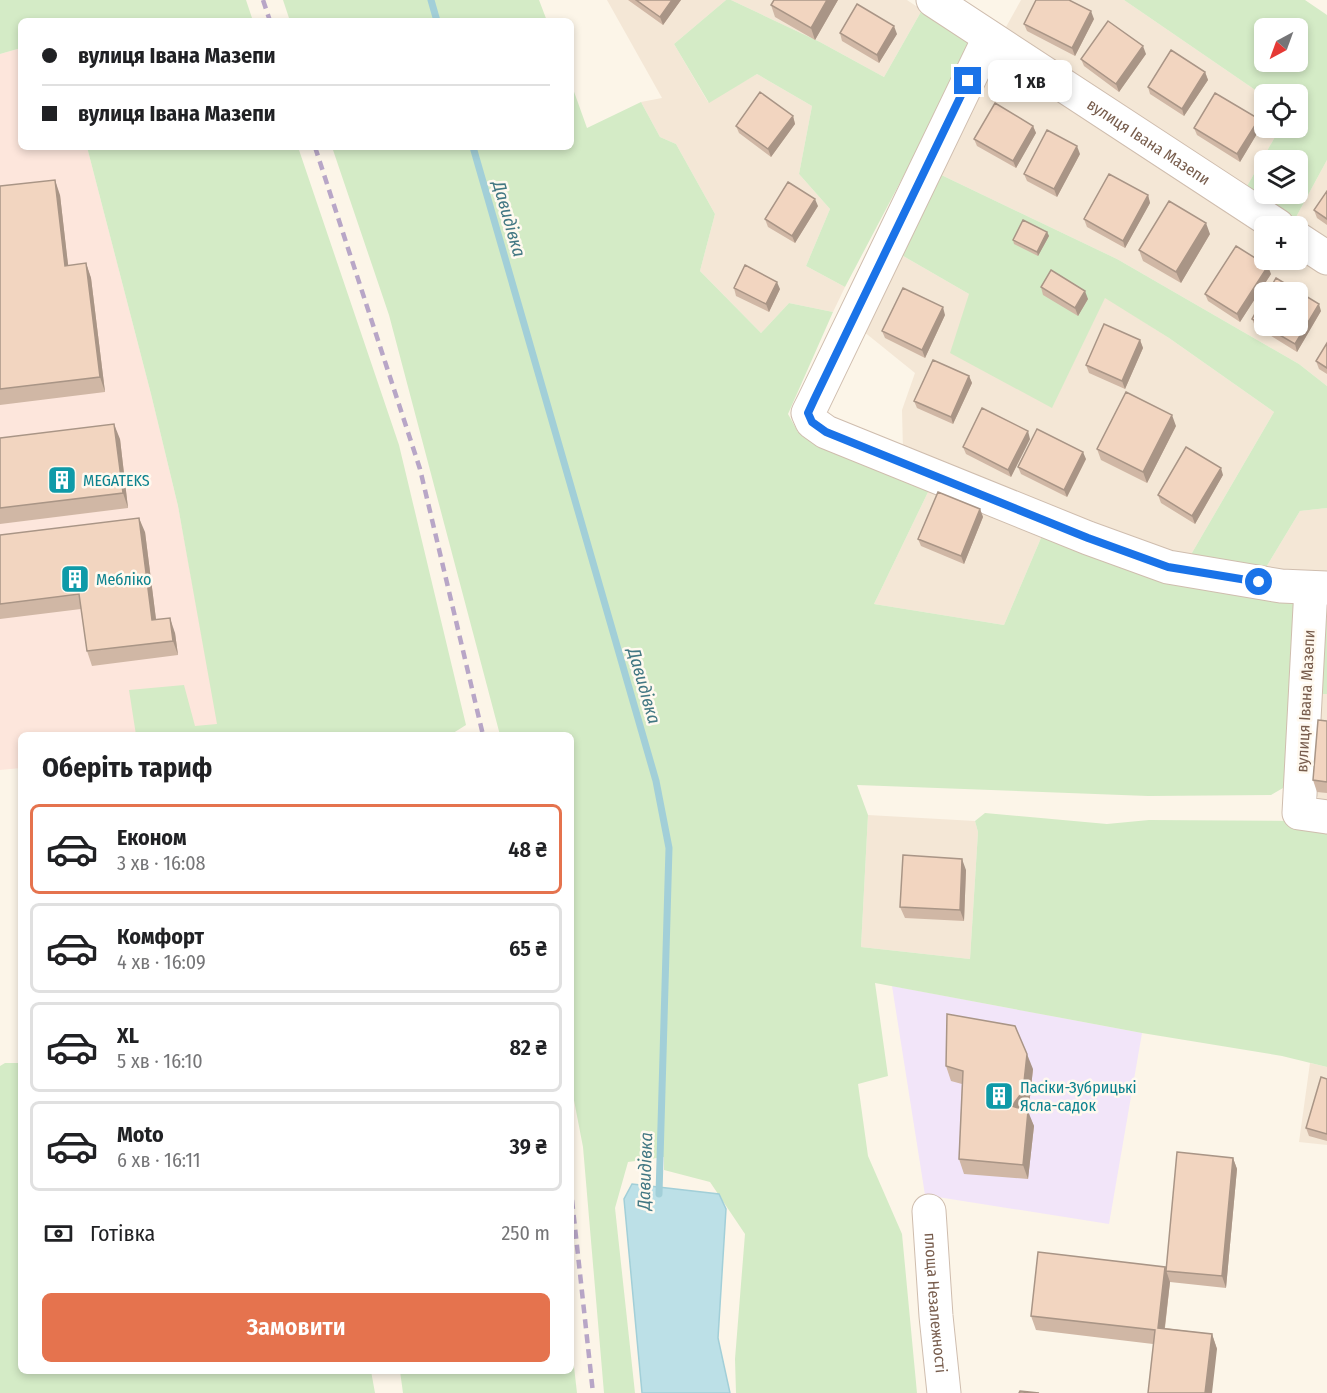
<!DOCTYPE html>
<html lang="uk">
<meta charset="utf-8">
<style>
body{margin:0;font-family:"Fira Sans Condensed",sans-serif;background:#f6f6f6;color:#202124;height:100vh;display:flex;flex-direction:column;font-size:22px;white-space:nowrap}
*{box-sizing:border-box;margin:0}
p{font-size:20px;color:#757577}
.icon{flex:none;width:33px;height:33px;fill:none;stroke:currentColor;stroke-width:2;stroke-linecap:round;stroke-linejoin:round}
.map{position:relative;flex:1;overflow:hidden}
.side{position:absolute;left:18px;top:732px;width:556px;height:642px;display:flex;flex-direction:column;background:#fff;border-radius:9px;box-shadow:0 3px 9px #0003}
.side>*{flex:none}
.banner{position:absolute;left:18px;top:18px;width:556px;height:132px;border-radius:9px;box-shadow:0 3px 9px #0003;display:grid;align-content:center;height:132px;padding:0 24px;background:#fff}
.needle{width:39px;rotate:221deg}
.buttons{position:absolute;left:1254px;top:18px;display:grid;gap:12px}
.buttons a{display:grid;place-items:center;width:54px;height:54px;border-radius:9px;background:#fff;box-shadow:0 3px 9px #0003;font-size:30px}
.end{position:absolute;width:27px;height:27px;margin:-14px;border:8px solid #1a73e8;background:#fff;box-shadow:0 0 0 3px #fff}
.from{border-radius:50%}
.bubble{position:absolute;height:42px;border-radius:9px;background:#fff;box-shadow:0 3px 9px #0003;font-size:20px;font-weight:600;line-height:42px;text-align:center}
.banner b{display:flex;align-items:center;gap:21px;height:57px;font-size:22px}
.banner b+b{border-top:2px solid #e0e0e0}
.banner i{width:15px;height:15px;background:#202124}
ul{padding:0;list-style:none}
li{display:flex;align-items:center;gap:18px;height:90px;margin:0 12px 9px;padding:0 12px;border:3px solid #e0e0e0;border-radius:9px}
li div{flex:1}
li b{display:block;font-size:22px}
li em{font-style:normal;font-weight:600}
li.selected{border-color:#e5734e}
li>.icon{width:54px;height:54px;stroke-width:1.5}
h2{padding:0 24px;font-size:27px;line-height:72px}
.pay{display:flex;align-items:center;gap:15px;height:66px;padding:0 24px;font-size:22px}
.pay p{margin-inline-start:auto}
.cta{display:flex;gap:12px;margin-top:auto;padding:12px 24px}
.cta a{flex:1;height:69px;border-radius:9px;background:#e5734e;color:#fff;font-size:24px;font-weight:600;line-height:69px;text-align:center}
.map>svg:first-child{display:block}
.residential{fill:#f4e7d6;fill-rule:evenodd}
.commercial{fill:#fde6dc}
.education{fill:#f2e5f9}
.green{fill:#d4ebc6;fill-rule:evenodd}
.water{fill:#bce0e7;stroke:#a2cfd8;stroke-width:1.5}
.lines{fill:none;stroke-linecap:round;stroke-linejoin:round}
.stream{stroke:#a2cfd8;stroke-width:7}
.minor-casing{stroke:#cfbdae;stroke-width:35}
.minor{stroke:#fff;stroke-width:33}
.rail{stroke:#b8a6c7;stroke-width:4.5;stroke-dasharray:9 6;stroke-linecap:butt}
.wall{fill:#d0b7a5}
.shaded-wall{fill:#a99586}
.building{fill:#f2d5c0;stroke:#a99586;stroke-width:1.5}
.route{stroke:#1a73e8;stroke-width:8}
.labels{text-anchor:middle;stroke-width:5;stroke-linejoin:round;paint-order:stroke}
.street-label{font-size:16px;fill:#775c4c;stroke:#fff9ef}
.culture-label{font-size:16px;fill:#0d838f;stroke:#fff9ef;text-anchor:start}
.water-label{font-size:18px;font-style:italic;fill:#427783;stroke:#fff9ef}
</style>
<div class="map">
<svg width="1327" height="1393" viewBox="0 0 1327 1393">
<rect width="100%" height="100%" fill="#fcf5e8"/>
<path class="residential" d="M607 0H726L674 44 708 102 757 74 812 106 799 174 830 209 806 266 845 287 833 312 789 303 761 333 700 271 715 214 676 144 660 137 641 102 662 98Z
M731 0H907L922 10 884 77 820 42Z
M1021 0H1124L1264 96V128H1280L1246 188 1006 27Z
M991 55 1264 235V260H1298V256L1327 275V386L1299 364 1117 259 933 171ZM1264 292H1298V326H1264Z
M1327 160V240L1295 219Z
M898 253 969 294 1052 407 1105 297 1169 338 1274 412 1189 558 1121 541 903 451 902 410 915 373 863 331Z
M930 488 1044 531 1004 625 874 604Z
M1327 508V571L1265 569 1300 511Z
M1320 694H1327V800L1319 799 1312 788Z
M868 815 975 821 978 832 970 959 861 947Z
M1310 1063 1327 1067V1145L1299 1142Z"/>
<path class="commercial" d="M21 48V147H87L151 394 178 506 218 724 223 735H21V768L0 770V54Z"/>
<path class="education" d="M892 986 1142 1033 1109 1224 925 1195Z"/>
<path class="green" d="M0 0H246L253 21H21V48L0 54Z
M283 0H539L547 21H290Z
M726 0H731L820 42 884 77 922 10 974 42 845 287 806 266 830 209 799 174 812 106 757 74 709 103 674 44Z
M1124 0H1305L1327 15V160L1295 219 1246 188 1280 128H1298V94H1264V96ZM1264 28H1298V62H1264ZM1264 160H1298V194H1264Z
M572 86 587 128 641 102 660 137 676 144 715 214 700 271 761 333 789 303 833 312 788 414 798 432 930 488 874 604 1004 625 1044 531 1278 592 1301 606 1291 775 1283 788 1271 795 1148 796 857 785 868 815 861 947 970 959 978 832 975 821 985 813 1107 824 1149 820 1299 821 1327 825V1067L1282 1056 1142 1033 875 983 888 1076 858 1084 868 1156 902 1234 917 1393H736L735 1359 745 1234 710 1182 664 1170V1157L628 1162 615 1208 635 1393H604L583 1147 572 1090V735H500L389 315 332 147H572Z
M87 147H298L399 445 466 725 450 735H136L129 690 184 685 195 726 217 724 178 506 151 394Z
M933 171 1117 259 1299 364 1327 386V508L1300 511 1265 569 1189 558 1274 412 1169 338 1105 298 1052 408 950 353 969 294 898 253Z
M1327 615V694H1320L1324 635Z
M5 1063H21V1371H371L375 1393H0V1066Z
M572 1349 577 1393H403L400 1371H572Z"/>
<path class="water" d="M632 1184 719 1194 726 1209 718 1338 730 1393H642L624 1199Z"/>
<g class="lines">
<path class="stream" d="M431 0 437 21
M473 147 656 781 669 848 659 1194"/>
<g class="minor-casing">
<g id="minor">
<path id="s1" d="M933 0 1278 226"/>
<path d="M989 38 814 401 808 413 812 422 826 432 1088 538 1168 567 1281 586 1327 588"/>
<path d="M1298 239 1327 258"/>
<path d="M1311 588 1299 813 1327 817"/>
<path id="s2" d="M929 1211 936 1316 944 1393"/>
</g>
</g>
<use href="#minor" class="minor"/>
<path class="rail" d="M263 0 270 21
M315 147 420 469 483 735
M572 1200 593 1393"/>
</g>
<path class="wall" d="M628 0H681L663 25Z
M774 0H838L815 40 775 17 771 5Z
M1094 19 1075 56 1027 31 1024 24Z
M840 33 897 34 879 63 842 41Z
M1146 54 1119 92 1084 66 1081 59Z
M1205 72 1208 80 1184 116 1150 94 1148 87Z
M793 116 795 124 771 157 739 133 736 126Z
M1259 119 1261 127 1240 162 1197 135 1194 128Z
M1033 126 1036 133 1016 168 977 146 974 139Z
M1080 154 1057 197 1027 181 1024 174Z
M0 186 60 195 68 266 86 263 91 278 105 392 0 405Z
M1327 191V225L1317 218 1314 210Z
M1148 195 1150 203 1125 248 1087 227 1084 219Z
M818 206 795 243 768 227 765 219Z
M1047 232 1049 236 1038 256 1014 244 1013 240Z
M1210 234 1181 283 1143 261 1139 250Z
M1271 274 1240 322 1208 301 1205 294Z
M1041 287 1088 299 1078 316 1043 295Z
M734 288 780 289 769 312 736 296Z
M1321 311 1297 352 1255 326 1252 319Z
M945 315 925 358 885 338 882 331Z
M1140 340 1143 348 1125 389 1089 373 1086 365Z
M1327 343V374L1319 369 1316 361Z
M969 376 972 383 953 424 917 408 914 401Z
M1176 426 1147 483 1101 460 1097 449Z
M0 438 120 439 128 508 0 524Z
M1030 439 1011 477 966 454 963 447Z
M1086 459 1067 497 1021 474 1018 467Z
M1223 475 1195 524 1161 503 1158 495Z
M980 509 983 517 964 564 921 546 918 539Z
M145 532 156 620 175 633 178 655 92 666 87 651 81 609 0 619V535Z
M1327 721V793L1317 792 1313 780Z
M966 870 964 921 905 918 900 907Z
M946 1066 1033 1069 1029 1106 1026 1110 1034 1126 1028 1179 964 1174 959 1159 962 1084 951 1081Z
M1327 1079V1141L1309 1136 1306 1128Z
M1233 1158 1237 1169 1226 1288 1170 1282 1166 1271Z
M1165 1267 1170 1282 1165 1328 1212 1334 1217 1349 1153 1344 1036 1330 1031 1316Z"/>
<path class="shaded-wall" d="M672 0H681L663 25 660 17Z
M827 0H838L815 40 811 28Z
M1091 11 1094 19 1075 56 1072 48Z
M894 26 897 34 879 63 877 55Z
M1143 46 1146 54 1119 92 1116 84Z
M1205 72 1208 80 1184 116 1182 109Z
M793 116 795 124 771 157 768 149Z
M1259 119 1261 127 1240 162 1237 154Z
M1033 126 1036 133 1016 168 1013 161Z
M1077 146 1080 154 1057 197 1054 189Z
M55 180 60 195 70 281 65 266Z
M1148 195 1150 203 1125 248 1123 241Z
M815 199 818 206 795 243 792 236Z
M1206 223 1210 234 1181 283 1176 272Z
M1047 232 1049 236 1038 256 1037 252Z
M86 263 91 278 105 392 100 377Z
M1268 266 1271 274 1240 322 1237 314Z
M777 282 780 289 769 312 766 304Z
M1085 291 1088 299 1078 316 1075 308Z
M1319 304 1321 311 1297 352 1295 344Z
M943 307 945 315 925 358 922 350Z
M1140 340 1143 348 1125 389 1122 381Z
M969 376 972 383 953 424 951 417Z
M1172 415 1176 426 1147 483 1143 472Z
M114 424 120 439 128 508 123 493Z
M1028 431 1030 439 1011 477 1008 470Z
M1083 452 1086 459 1067 497 1064 490Z
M1221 468 1223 475 1195 524 1192 516Z
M980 509 983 517 964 564 961 556Z
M139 518 145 532 158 635 152 620Z
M170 618 175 633 178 655 173 641Z
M962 859 966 870 964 921 960 910Z
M1027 1054 1033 1069 1029 1106 1018 1121 1012 1106Z
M1028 1111 1034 1126 1028 1179 1023 1165Z
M1233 1158 1237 1169 1226 1288 1222 1276Z
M1165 1267 1170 1282 1163 1342 1158 1328Z
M1212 1334 1217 1349 1212 1393H1205Z"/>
<path class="building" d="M636 0H672L660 17Z
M774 0H827L811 28 771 5Z
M1036 0H1069L1091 11 1072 48 1024 24Z
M857 4 894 26 877 55 840 33Z
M1108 21 1143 46 1116 84 1081 59Z
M1171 50 1205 72 1182 109 1148 87Z
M760 92 793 116 768 149 736 126Z
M1215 93 1259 119 1237 154 1194 128Z
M995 103 1033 126 1013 161 974 139Z
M1047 130 1077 146 1054 189 1024 174Z
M1109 174 1148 195 1123 241 1084 219Z
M55 180 65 266 86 263 100 377 0 389V186Z
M788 182 815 199 792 236 765 219Z
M1327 191V219L1314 210Z
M1169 201 1206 223 1176 272 1139 250Z
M1023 220 1047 232 1037 252 1013 240Z
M1236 246 1268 266 1237 314 1205 294Z
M745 265 777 282 766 304 734 288Z
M1051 270 1085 291 1075 308 1041 287Z
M1276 278 1319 304 1295 344 1252 319 1264 298V326H1298V292H1268Z
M903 288 943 307 922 350 882 331Z
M1104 324 1140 340 1122 381 1086 365Z
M1327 343V368L1316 361Z
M933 360 969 376 951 417 914 401Z
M1126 392 1172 415 1143 472 1097 449Z
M982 408 1028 431 1008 470 963 447Z
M114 424 123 493 0 508V438Z
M1037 429 1083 452 1064 490 1018 467Z
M1186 447 1221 468 1192 516 1158 495Z
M938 492 980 509 961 556 918 539Z
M139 518 152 620 170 618 173 641 87 651 79 594 0 604V535Z
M1318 720 1327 721V782L1313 780Z
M903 855 962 859 960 910 900 907Z
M947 1014 1015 1026 1027 1054 1023 1091 1012 1106 1028 1111 1023 1165 959 1159 963 1071 946 1066Z
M1321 1077 1327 1079V1134L1306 1128Z
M1177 1152 1233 1158 1222 1276 1166 1271Z
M1038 1252 1165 1267 1158 1328 1212 1334 1205 1393H1148L1155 1330 1031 1316Z
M1020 1391 1039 1393H1019Z"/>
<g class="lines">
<path class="route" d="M968 81 814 400 808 413 812 422 826 432 1088 538 1168 567 1259 582"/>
</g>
<defs>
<g id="building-square" transform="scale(1.5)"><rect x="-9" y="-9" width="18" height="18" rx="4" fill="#0f9aa8" stroke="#fff9ef"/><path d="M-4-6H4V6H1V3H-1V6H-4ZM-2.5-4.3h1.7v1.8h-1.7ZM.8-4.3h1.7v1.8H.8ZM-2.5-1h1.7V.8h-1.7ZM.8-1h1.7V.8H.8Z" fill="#fff"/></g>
</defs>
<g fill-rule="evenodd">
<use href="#building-square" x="62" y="480"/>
<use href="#building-square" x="75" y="579"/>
<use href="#building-square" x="999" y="1096"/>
</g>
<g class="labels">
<g class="street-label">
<text dy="6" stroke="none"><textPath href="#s1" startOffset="258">вулиця Івана Мазепи</textPath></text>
<text transform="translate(1305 701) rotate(-87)" y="6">вулиця Івана Мазепи</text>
<text dy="6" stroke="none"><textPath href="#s2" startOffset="92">площа Незалежності</textPath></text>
</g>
<g class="culture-label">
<text x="83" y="486">MEGATEKS</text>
<text x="96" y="585">Мебліко</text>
<text x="1020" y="1093">Пасіки-Зубрицькі<tspan x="1020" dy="18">Ясла-садок</tspan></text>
</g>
<g class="water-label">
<text transform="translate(509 219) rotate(74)" y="6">Давидівка</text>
<text transform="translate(644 686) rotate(74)" y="6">Давидівка</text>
<text transform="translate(645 1171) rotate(-88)" y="6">Давидівка</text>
</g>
</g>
</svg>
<div class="buttons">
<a><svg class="needle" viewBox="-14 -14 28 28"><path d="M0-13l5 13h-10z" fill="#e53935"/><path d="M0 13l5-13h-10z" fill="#757577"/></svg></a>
<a><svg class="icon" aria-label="locate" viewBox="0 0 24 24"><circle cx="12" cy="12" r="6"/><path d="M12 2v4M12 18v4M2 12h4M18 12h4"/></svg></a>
<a><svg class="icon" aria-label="layers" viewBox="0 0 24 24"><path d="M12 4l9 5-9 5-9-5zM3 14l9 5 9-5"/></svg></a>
<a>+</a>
<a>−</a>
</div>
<i class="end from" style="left:1259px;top:582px"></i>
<i class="end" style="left:968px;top:81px"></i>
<div class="bubble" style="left:988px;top:60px;width:84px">1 хв</div>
<div class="banner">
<b><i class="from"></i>вулиця Івана Мазепи</b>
<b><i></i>вулиця Івана Мазепи</b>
</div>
<section class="side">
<h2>Оберіть тариф</h2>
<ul>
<li class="selected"><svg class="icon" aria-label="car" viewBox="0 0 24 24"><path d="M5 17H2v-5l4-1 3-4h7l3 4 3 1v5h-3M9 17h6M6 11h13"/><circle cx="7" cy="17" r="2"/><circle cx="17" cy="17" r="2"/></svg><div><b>Економ</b><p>3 хв · 16:08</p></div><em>48 ₴</em></li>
<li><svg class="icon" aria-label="car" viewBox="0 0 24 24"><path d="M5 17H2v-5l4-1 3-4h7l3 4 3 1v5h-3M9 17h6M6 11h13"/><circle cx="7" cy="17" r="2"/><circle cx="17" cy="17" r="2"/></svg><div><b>Комфорт</b><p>4 хв · 16:09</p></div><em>65 ₴</em></li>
<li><svg class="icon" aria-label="car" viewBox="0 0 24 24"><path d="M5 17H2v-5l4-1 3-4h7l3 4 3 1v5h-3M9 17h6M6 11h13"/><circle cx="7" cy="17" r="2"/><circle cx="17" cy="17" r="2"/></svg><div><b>XL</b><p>5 хв · 16:10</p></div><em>82 ₴</em></li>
<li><svg class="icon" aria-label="car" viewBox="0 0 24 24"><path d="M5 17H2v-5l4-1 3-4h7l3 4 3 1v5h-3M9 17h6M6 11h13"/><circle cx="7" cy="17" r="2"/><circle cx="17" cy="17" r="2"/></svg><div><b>Moto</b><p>6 хв · 16:11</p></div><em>39 ₴</em></li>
</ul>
<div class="pay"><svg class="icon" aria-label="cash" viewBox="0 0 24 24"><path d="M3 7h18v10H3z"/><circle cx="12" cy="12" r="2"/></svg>Готівка<p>250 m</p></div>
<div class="cta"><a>Замовити</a></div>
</section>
</div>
